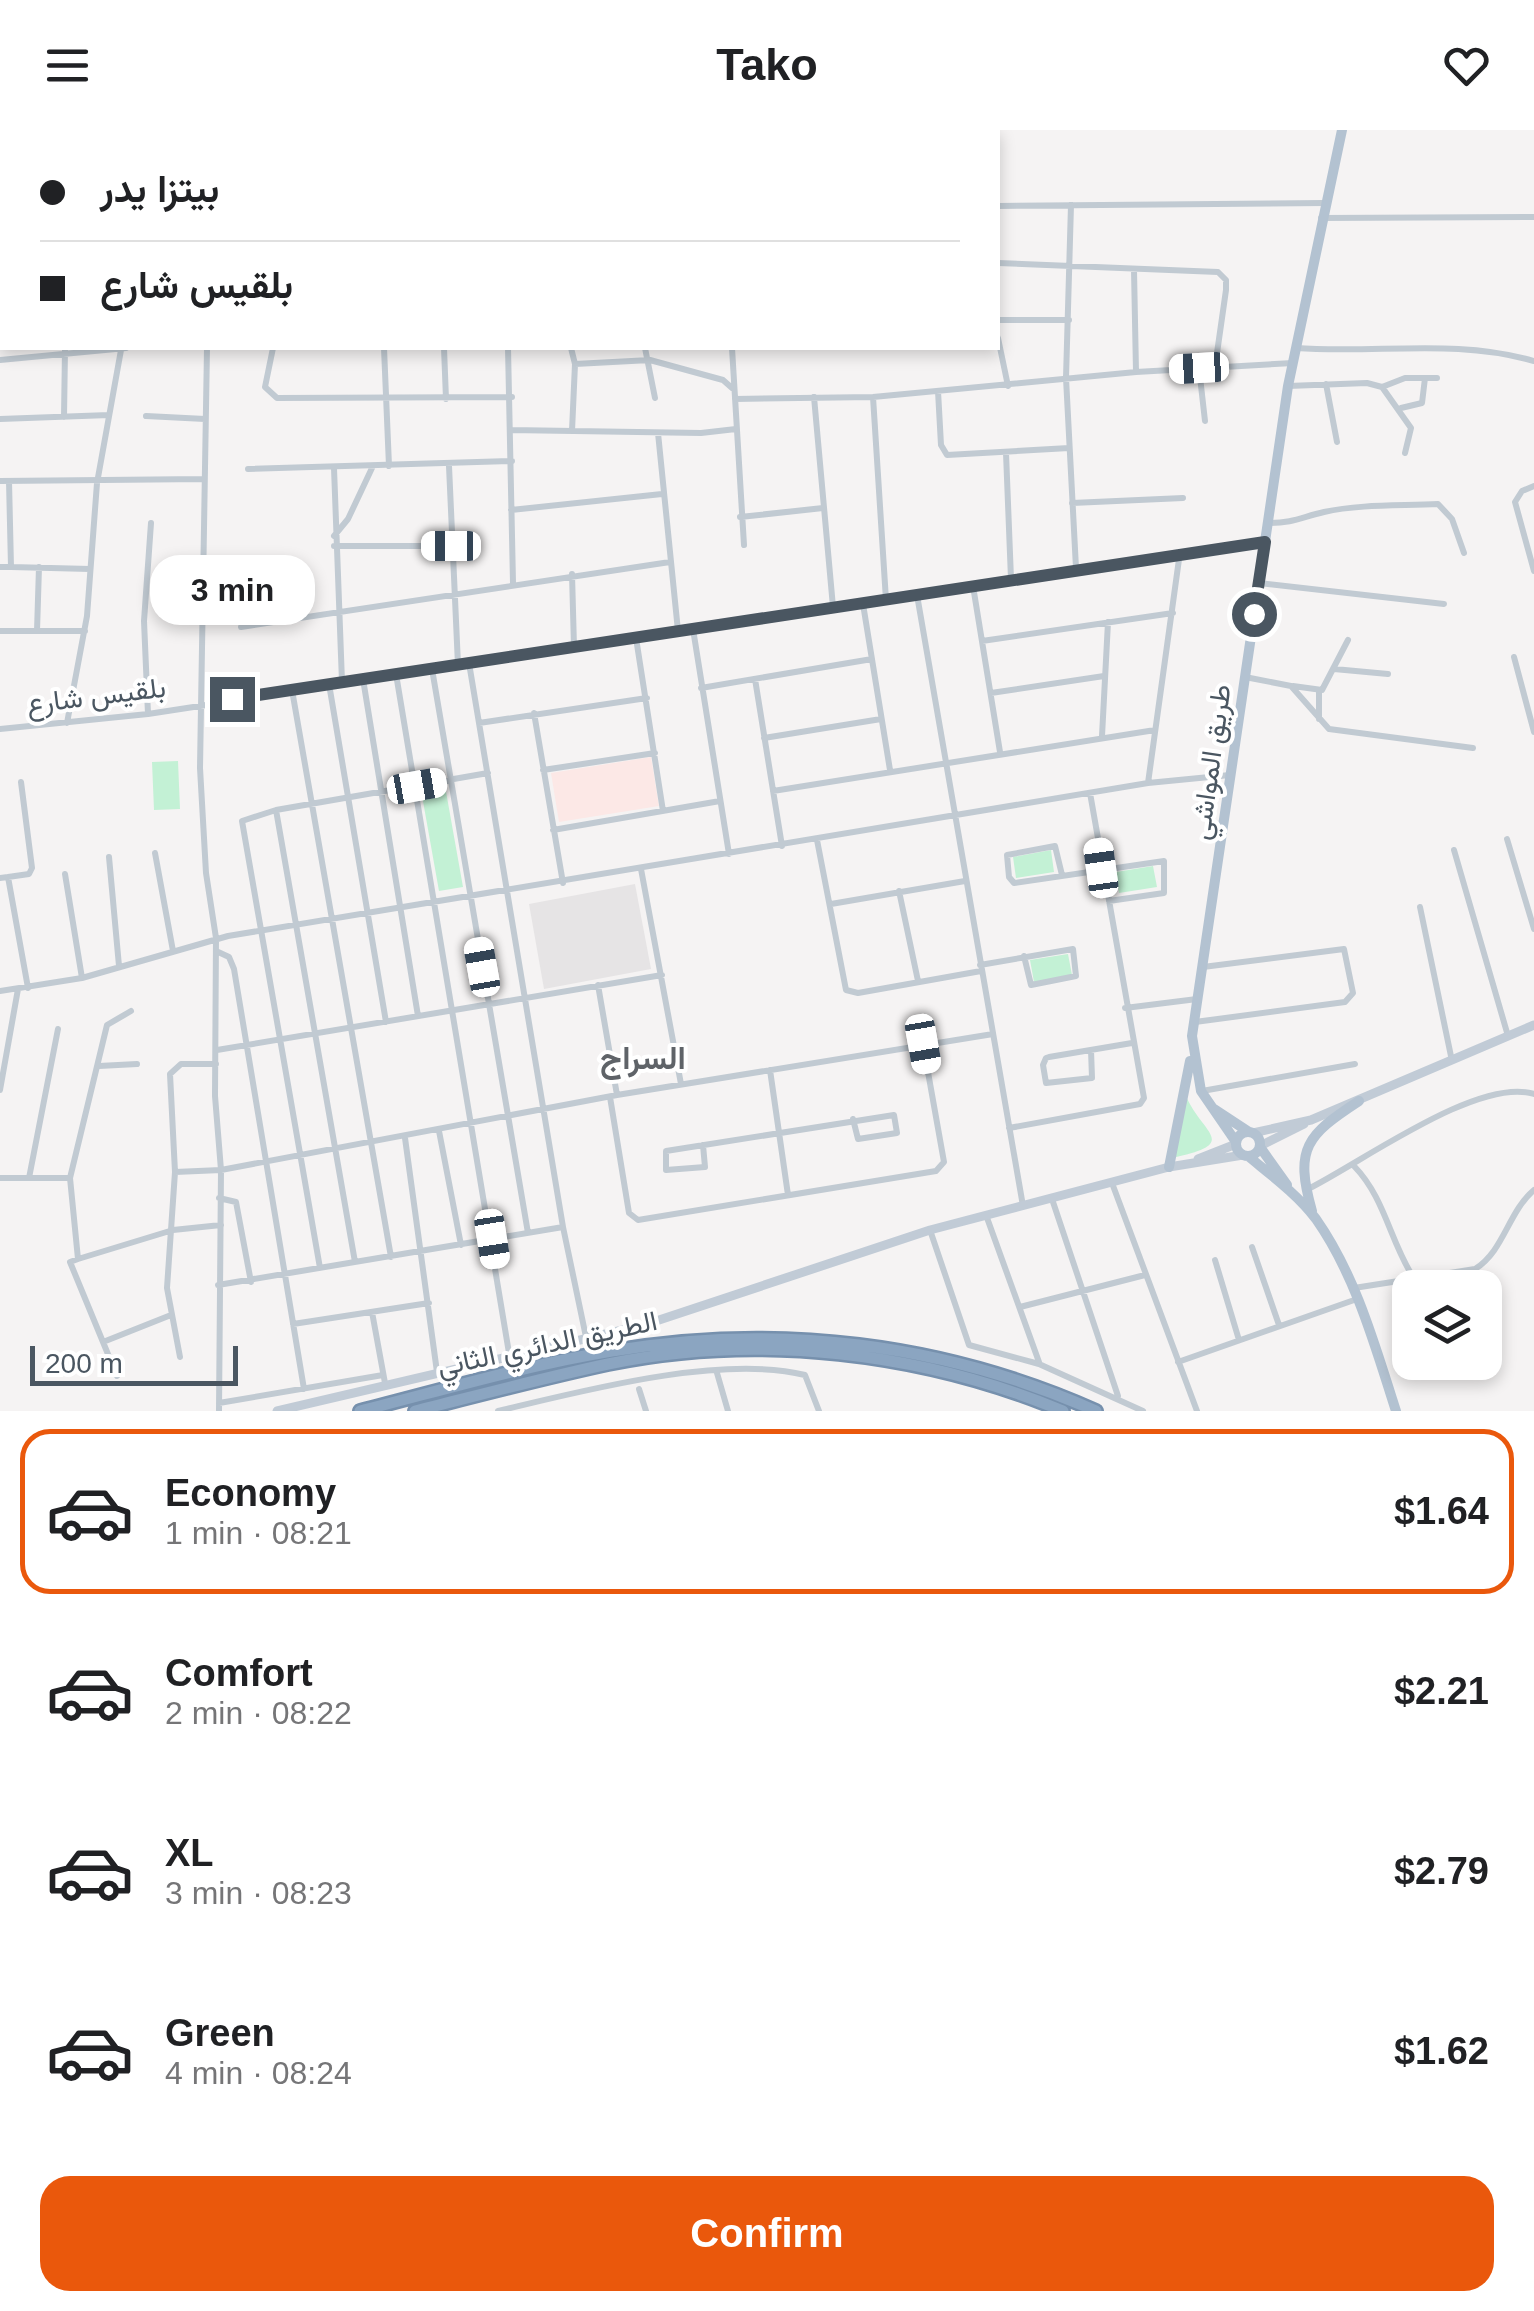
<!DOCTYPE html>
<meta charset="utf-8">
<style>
body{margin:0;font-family:Arial,Vazirmatn,sans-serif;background:#f2f2f2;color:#202124;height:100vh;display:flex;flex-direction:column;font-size:38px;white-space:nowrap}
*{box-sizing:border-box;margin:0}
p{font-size:32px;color:#757577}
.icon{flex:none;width:55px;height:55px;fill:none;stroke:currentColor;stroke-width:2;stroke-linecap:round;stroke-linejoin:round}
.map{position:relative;height:1281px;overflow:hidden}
.side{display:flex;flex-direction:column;background:#fff;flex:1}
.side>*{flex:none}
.banner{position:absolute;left:0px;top:0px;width:1000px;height:220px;box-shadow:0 5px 15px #0003;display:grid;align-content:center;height:220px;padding:0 40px;background:#fff}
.buttons{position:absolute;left:1392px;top:1140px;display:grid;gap:20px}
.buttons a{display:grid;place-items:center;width:110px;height:110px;border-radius:20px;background:#fff;box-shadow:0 5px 15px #0003;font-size:50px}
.scale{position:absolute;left:30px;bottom:25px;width:208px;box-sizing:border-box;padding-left:10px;border:5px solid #4a5661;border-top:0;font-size:28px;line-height:35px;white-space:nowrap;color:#4a5661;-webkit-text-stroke:8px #fff;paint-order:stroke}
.end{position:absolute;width:45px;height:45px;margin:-22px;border:12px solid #4a5661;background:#fff;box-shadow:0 0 0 5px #fff}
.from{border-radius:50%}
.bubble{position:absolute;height:70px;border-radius:30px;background:#fff;box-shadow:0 5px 15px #0003;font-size:32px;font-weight:800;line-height:70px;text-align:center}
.car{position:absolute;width:30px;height:60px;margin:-30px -15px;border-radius:12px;box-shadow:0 0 8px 2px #0007;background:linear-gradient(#fff 24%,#345 0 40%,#fff 0 76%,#345 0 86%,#fff 0)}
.banner b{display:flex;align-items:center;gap:35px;height:95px;font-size:38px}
.banner b+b{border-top:2px solid #e0e0e0}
.banner i{width:25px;height:25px;background:#202124}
ul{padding:18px 0 0;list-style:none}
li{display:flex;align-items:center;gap:30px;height:165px;margin:0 20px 15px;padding:0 20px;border:5px solid transparent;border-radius:30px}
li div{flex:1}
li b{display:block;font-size:38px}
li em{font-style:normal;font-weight:800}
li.on{border-color:#ea580c}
li>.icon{width:90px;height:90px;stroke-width:1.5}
.cta{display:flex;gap:20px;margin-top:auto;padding:20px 40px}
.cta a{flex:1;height:115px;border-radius:30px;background:#ea580c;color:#fff;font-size:40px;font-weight:800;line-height:115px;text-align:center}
header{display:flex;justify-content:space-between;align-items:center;height:130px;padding:0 40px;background:#fff;font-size:45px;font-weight:800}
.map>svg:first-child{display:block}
.education{fill:#e6e4e5}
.medical{fill:#fce8e6}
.green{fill:#c3f1d5}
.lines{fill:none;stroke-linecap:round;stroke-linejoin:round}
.highway-casing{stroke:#7690ad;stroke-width:16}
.street{stroke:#c1cad2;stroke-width:6}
.secondary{stroke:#c1cbd6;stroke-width:9}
.primary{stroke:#b3c2d1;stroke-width:10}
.highway{stroke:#8ba5c1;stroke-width:11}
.route{stroke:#4a5661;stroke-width:12}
.labels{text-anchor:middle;stroke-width:8;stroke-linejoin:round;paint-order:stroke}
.street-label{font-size:28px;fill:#4a5661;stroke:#fff}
.quarter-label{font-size:32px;font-weight:bold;fill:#5f6368;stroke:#fff}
</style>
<header><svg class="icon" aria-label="menu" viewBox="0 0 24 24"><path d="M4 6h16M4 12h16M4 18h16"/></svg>Tako<svg class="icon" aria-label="heart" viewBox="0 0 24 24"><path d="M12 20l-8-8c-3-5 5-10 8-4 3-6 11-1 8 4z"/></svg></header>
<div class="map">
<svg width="1534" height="1281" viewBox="0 0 1534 1281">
<rect width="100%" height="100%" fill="#f5f3f3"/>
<path class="education" d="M635 754 651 839 544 859 529 774Z"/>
<path class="medical" d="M651 627 659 676 559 692 551 643Z"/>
<path class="green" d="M178 631 180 679 154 680 152 632Z
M445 656 463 757 439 761 421 660Z
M1051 720 1054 742 1016 748 1013 727Z
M1153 736 1157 757 1119 763 1116 742Z
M1068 824 1072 845 1034 852 1030 830Z
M1185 964C1202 1005 1242 1013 1172 1028Z"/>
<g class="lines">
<g class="highway-casing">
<path id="highway" d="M360 1281C443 1260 527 1235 612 1221 778 1193 943 1213 1096 1281
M415 1281C479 1265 543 1248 608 1234 758 1203 922 1222 1063 1281"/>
</g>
<path class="street" d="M555 0V2
M714 0V2
M127 2V0
M189 2V0
M408 2V0
M0 50H2
M0 74 2 71
M1071 75 1066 248 1076 438
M998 76 1324 73
M1321 88 1534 87
M998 133 1218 142 1226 150V160L1215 237
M0 137H2
M1134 140 1136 242
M998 190H1069
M998 208 1008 256
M207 218 200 638 206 743 216 808 215 966 221 1040 219 1281
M273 218 265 257 277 268 512 267
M384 218 389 336
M444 218 446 269
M508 218 513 453
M571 218 575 234 572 301
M645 218 655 268
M732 218 744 415
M1296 218C1377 224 1455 208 1534 231
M0 230 126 218
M575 234 650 230 723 250 732 258
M1199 238 1205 291
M1326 254 1337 312
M1288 256 1367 253 1382 257 1411 298 1405 323
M1382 257 1405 248H1437
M938 261 941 315 947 325 1069 318
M814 267 833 477
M873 267 886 470
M735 269 873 267 1136 242 1293 233
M1401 278 1422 273 1425 248
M146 286 205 289
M64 287 65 219
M0 289 109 285
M510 300 701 303 736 299
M658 303 678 501
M1006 323 1011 449
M449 336 458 535
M334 338 342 552
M248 339 512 331
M0 351 204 349
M1534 356 1522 361 1515 372 1534 441
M1072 373 1183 368
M511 380 662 364
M740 387 823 378
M1269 393C1293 393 1302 387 1324 382 1360 374 1401 376 1438 374L1452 389 1464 423
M334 406 348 389 372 338
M334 416H451
M0 437H11L9 351
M11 437 90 439
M572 444 574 517
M1259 453 1444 474
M973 456 1000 622
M917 465 1023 1076
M863 474 890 640
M241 497 670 432
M693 499 729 724
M0 501H85
M37 501 39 437
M636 508 663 681
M982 511 1173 483
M1514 527 1534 602
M469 533 563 1097 586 1207
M432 539 528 1103
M1334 539 1388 544
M396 544 509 1223
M1245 547 1291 556 1329 599 1473 618
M363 549 418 886
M755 549 782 716
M329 554 386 892
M1293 556 1322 560 1348 510
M701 558 872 529
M292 560 391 1127
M991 563 1104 546
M534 583 563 753
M148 584 144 491 151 393
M1319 589V560
M67 593 87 486 97 353 121 220
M479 593 647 568
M0 599 148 584 1265 412
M1102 606 1108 492
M764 608 881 589
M543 640 655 623
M1148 653 1180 422
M773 661 1155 600
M276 680 355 1132
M553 700 720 671
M1507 709 1534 799
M817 710 846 860 858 863 981 841
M1454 720 1508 906
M155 723 173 821
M109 727 119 836
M641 739 681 954
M65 744 82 848
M1062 745 1055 716 1007 725 1009 747 1014 753 1164 731V763L1109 771
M8 747 29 744 32 738 21 652
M0 748 8 747 28 858
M899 761 918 851
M831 774 965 751
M1420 777 1452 931
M216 821 229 827 234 839 304 1259
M980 835 1073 819 1076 846 1031 855 1024 826
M598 855 617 965
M0 861 82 848 228 806 1148 653 1230 645
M1125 878 1197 869
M131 881 107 895 70 1048 78 1129 173 1100 221 1095
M1195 892 1345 872 1353 863 1344 819 1203 837
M217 920 662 845
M1091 920 1092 948 1046 953 1043 935 1046 928 1049 927 1132 913
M99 936 137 934
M770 940 788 1065
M0 960 18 859
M1202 961 1355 934
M610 967 629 1083 638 1090 936 1041 944 1032 923 914
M1009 998 1140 974 1144 968 1090 663
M439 1001 461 1115
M405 1008 437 1242
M703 1015 705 1037 666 1040V1021L894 985 897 1003 858 1009 853 989
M1354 1036C1386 1069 1390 1113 1415 1150
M175 1042 221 1040 617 965 993 904
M0 1048H70
M29 1048 58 899
M1112 1053 1197 1281
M1306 1060C1358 1035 1478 946 1534 964
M219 1068 236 1072 251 1152
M1052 1069 1118 1266
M986 1085 1039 1232
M930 1100 969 1215 1039 1234 1143 1281
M1252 1117 1279 1195
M78 1129 70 1132 117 1246
M1215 1130 1239 1210
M320 1138 242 691 276 680 488 643
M218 1155 563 1097
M1354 1158 1475 1139C1504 1121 1508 1082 1534 1060
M1020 1177 1145 1145
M372 1182 385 1253
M293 1194 429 1173
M103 1212 171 1185
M180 1227 167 1158 175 1042 170 944 181 934H216
M1178 1232 1357 1169
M717 1243 728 1281
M639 1259 646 1281
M219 1273 383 1245
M498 1281C582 1261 721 1224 805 1245L819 1281"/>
<path class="secondary" d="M1253 1003 1311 990 1534 895
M1260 1016 1304 994
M1198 1029 1236 1014
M277 1281 644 1195 930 1100 1169 1037 1243 1025"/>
<path class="primary" d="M1214 979 1249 1002
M1236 1014a12 12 0 1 1 24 0a12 12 0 1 1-24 0Z
M1236 1012 1201 961 1192 906 1288 256 1342 0
M1260 1017 1287 1055
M1248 1026C1271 1045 1298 1065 1316 1089 1356 1146 1375 1216 1396 1281
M1169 1037 1190 931
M1312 1081C1294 1018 1307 1005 1359 971"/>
<use href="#highway" class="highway"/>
</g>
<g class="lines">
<path class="route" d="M232 569 1265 412 1254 484"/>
</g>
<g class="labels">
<g class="street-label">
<text transform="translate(96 565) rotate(-7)" y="10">بلقيس شارع</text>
<text transform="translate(1210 632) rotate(-82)" y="10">طريق المواشي</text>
<text transform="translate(547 1213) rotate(-12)" y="10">الطريق الدائري الثاني</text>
</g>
<g class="quarter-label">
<text x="643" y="939">السراج</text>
</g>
</g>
</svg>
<div class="buttons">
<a><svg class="icon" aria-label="layers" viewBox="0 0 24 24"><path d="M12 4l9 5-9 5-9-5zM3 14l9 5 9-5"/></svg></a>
</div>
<div class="scale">200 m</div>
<i class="end from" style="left:1254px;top:484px"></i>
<i class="end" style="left:232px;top:569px"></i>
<div class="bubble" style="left:150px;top:425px;width:165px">3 min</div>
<i class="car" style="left:1199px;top:238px;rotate:267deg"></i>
<i class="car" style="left:451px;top:416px;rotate:270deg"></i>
<i class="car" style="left:417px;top:656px;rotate:80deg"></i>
<i class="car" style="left:1101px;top:738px;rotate:352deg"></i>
<i class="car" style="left:482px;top:837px;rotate:350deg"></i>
<i class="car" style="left:923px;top:914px;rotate:170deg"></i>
<i class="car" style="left:492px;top:1109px;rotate:171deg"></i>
<div class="banner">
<b><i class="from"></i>بيتزا يدر</b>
<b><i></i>بلقيس شارع</b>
</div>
</div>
<section class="side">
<ul>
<li class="on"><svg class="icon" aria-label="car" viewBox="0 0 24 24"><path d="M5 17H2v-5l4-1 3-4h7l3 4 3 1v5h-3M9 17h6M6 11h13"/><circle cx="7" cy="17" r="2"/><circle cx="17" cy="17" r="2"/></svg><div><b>Economy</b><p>1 min · 08:21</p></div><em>$1.64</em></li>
<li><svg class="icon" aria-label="car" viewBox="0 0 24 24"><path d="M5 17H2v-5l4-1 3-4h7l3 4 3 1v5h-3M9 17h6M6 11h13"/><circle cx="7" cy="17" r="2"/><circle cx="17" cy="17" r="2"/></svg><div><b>Comfort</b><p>2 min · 08:22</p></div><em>$2.21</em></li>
<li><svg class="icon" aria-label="car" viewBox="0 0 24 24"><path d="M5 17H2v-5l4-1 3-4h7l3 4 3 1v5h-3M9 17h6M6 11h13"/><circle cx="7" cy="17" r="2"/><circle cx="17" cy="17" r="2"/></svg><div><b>XL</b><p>3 min · 08:23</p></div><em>$2.79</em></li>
<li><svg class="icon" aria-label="car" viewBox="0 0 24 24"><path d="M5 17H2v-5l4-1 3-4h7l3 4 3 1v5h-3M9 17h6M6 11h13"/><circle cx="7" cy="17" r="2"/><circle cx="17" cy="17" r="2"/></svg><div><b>Green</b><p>4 min · 08:24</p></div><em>$1.62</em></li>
</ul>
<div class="cta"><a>Confirm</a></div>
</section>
